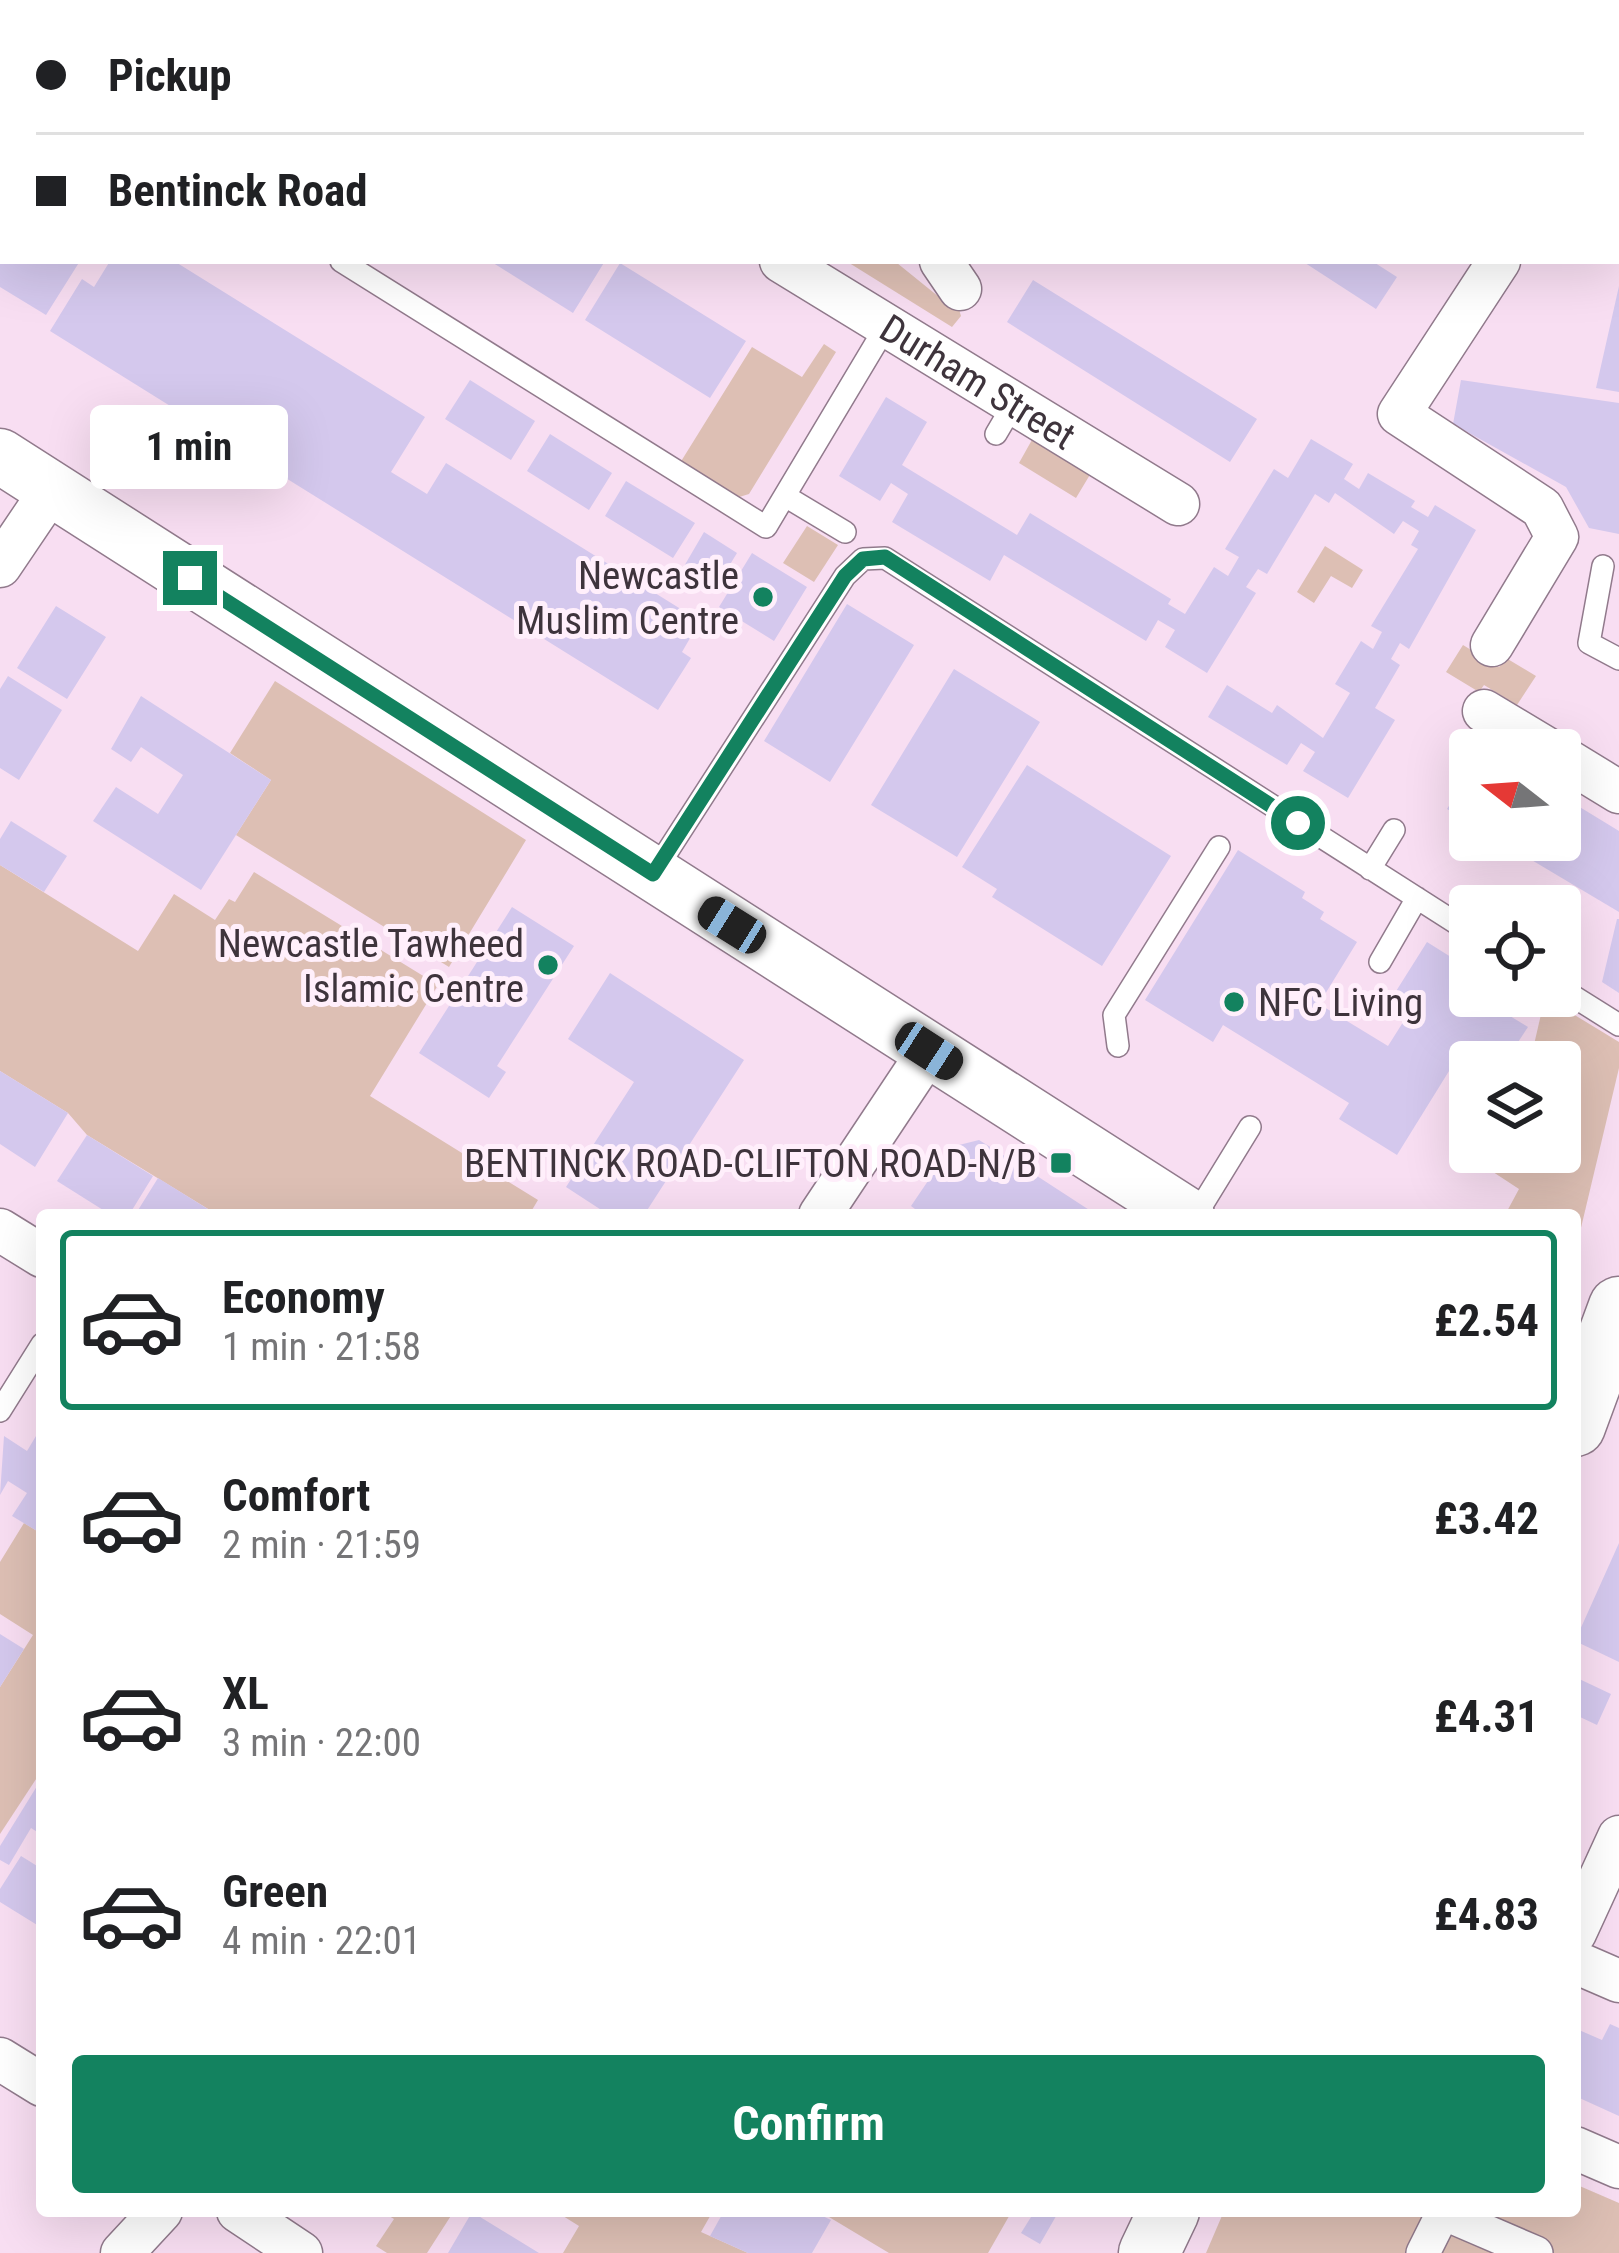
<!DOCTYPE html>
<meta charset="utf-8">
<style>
body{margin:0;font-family:"Roboto Condensed",sans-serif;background:#f6f6f6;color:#202124;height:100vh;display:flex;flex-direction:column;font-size:45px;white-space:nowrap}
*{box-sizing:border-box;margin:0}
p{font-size:39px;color:#757577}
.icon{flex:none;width:66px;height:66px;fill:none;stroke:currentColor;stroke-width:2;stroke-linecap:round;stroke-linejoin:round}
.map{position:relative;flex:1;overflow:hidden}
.details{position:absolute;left:36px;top:1209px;width:1545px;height:1008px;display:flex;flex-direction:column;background:#fff;border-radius:12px;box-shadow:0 12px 48px #0002}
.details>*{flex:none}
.guide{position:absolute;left:0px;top:0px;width:1620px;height:264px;box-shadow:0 12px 48px #0002;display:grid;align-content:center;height:264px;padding:0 36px;background:#fff}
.needle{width:78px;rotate:287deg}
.controls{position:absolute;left:1449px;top:729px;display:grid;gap:24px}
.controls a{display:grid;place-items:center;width:132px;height:132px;border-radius:12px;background:#fff;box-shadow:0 12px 48px #0002;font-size:60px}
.end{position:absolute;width:54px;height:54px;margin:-27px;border:15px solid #13825f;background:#fff;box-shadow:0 0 0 6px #fff}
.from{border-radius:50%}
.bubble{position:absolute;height:84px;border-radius:12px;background:#fff;box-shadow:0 12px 48px #0002;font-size:39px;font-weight:700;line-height:84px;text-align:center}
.car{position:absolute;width:36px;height:72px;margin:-36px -18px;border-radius:15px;box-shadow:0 0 9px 3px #0007;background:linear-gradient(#222 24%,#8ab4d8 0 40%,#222 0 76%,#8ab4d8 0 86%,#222 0)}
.guide b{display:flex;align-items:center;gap:42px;height:114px;font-size:45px}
.guide b+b{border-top:3px solid #e0e0e0}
.guide i{width:30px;height:30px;background:#202124}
ul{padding:21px 0 0;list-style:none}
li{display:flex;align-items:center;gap:36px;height:180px;margin:0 24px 18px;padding:0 12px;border:6px solid transparent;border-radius:12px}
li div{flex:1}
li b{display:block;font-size:45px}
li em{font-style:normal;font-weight:700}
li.current{border-color:#13825f}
li>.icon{width:108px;height:108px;stroke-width:1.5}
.cta{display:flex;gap:24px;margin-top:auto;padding:24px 36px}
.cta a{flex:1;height:138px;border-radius:12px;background:#13825f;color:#fff;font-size:48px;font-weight:700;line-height:138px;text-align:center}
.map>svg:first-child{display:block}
.green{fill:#ddbfb4}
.building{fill:#d4c8ed}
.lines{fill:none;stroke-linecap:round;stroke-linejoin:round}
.service-casing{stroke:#917a8c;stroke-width:24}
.pedestrian-casing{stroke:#917a8c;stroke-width:36}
.minor-casing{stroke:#917a8c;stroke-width:45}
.tertiary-casing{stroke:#917a8c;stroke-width:57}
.secondary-casing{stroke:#917a8c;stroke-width:63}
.service{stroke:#fff;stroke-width:21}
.pedestrian{stroke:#fff;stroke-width:33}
.minor{stroke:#fff;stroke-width:42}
.tertiary{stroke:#fff;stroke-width:54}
.secondary{stroke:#fff;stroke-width:60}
.route{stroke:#13825f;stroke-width:15}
.poi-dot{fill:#13825f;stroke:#ffeffb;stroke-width:4.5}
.labels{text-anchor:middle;stroke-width:10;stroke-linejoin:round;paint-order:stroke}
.street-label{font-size:39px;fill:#3e343c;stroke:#ffeffb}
.poi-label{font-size:39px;fill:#3e343c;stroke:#ffeffb;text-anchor:end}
</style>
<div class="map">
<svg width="1619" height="2253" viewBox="0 0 1619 2253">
<rect width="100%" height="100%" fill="#f8def2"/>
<path class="green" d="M846 261 897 263 944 301 958 306 961 316 952 327Z
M824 344 836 352 749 494 736 498 680 463 752 347 802 377Z
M1033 438 1091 473 1076 498 1019 463Z
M807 526 838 545 814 582 783 563Z
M1325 546 1363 570 1352 588 1331 576 1314 603 1297 592Z
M1463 645 1499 667 1506 658 1536 676 1517 705 1484 685 1479 692 1446 672Z
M275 681 526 840 449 967 236 835 271 780 230 753Z
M0 865 138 951 174 894 215 920 229 899 235 902 254 872 438 985 370 1096 538 1200 529 1215H218L87 1135 68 1113 0 1071Z
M1545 997 1619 1042V1068L1575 1253V1215H1505L1519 1189 1490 1170 1502 1152H1560V1062H1530Z
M24 1523 42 1534V1770L0 1834V1687L33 1635 0 1614V1562Z
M1575 2184 1619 2203V2253H1206L1224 2211H1575Z
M381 2211H454L427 2253H387L376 2246 394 2219Z
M555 2211H713L701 2232 748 2253H563L579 2226Z
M819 2211H1012L988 2253H889Z"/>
<path class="building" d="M0 261H80L46 315 0 287Z
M110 261H174L425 417 391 472 427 494 446 463 700 621 682 652 691 658 658 710 50 331 82 279 94 287Z
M490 261H605L573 313Z
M1302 261H1372L1397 277 1376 309Z
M620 263 746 341 710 398 585 320Z
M1033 280 1257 419 1230 462 1007 322Z
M1619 286V392L1596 388Z
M470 380 535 421 511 460 445 419Z
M1461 380 1619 403V534L1589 528 1566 487 1453 424Z
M886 397 927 422 902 465 1017 535 1030 513 1171 599 1168 604 1185 614 1214 567 1228 576 1239 557 1225 549 1274 469 1288 478 1311 439 1353 464 1344 479 1359 489 1368 473 1415 501 1411 507 1428 517 1435 505 1476 530 1409 649 1400 643 1391 659 1400 665 1375 708 1395 720 1348 798 1303 771 1315 752 1301 743 1287 765 1208 717 1227 685 1272 713 1277 705 1323 738 1350 693 1335 684 1361 641 1373 649 1382 632 1371 626 1418 549 1411 545 1419 531 1403 521 1394 534 1335 493 1329 503 1315 494 1267 574 1258 569 1246 587 1256 593 1207 673 1165 647 1175 630 1158 620 1146 641 1004 555 990 581 892 522 908 494 891 483 880 501 839 476Z
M550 434 612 473 589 510 527 471Z
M626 481 695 523 673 558 605 516Z
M704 532 737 553 715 589 683 568Z
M752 553 807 587 774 641 719 607Z
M847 604 914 645 830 782 764 741Z
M56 606 106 637 67 699 17 668Z
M954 669 1040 722 957 857 871 805Z
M8 676 62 710 19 780 0 768V689Z
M141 696 271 780 201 890 93 821 116 787 158 814 183 775 141 747 131 762 111 749Z
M1027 765 1171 856 1102 966 992 897 997 889 962 867Z
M1470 772V823L1447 809Z
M1560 795 1619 831V912L1498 840H1560Z
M11 821 67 856 44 892 0 865V839Z
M1238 850 1305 892 1302 898 1324 912 1320 919 1357 942 1319 1004 1388 1046 1412 1008 1393 996 1427 942 1470 969V996L1520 1000 1510 1016 1528 1027 1505 1062 1467 1042 1397 1155 1339 1119 1349 1103 1223 1025 1213 1042 1145 1000Z
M512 907 574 946 497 1066 506 1072 489 1098 419 1053Z
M1617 919H1619V993L1602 982Z
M610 973 744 1060 644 1215H609L566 1187 634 1082 568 1039Z
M0 1071 68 1113 35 1167 0 1144Z
M87 1135 153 1176 129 1215H111L57 1181Z
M979 1140 1037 1176 1097 1215H911L915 1209 911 1206 951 1147Z
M158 1178 211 1211 218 1215H135Z
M42 1426V1534L12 1516 27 1493 8 1481 0 1495 4 1436 27 1451Z
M1619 1543V1662L1575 1641Z
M0 1634 24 1649 0 1687Z
M1575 1677 1611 1694 1597 1725 1580 1717 1575 1728Z
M42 1778V1835L31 1828 9 1865 0 1860V1846Z
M21 1856 42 1869V1928L0 1902V1889Z
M1610 2024 1619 2028V2116L1575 2096 1579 2030 1602 2040Z
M724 2211H812L831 2220 812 2253H748L710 2236Z
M1021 2211H1059L1040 2244 1021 2233 1031 2217Z
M472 2212 503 2231 539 2253H448Z"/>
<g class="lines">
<g class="service-casing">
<path id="service" d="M0 47 3 49
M341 261 766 527 885 328
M996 434 1013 405
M785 496 845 532
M1603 566 1589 643 1619 659
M1370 869 1394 830
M653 874 845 576 863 559 885 558 1470 932
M1380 962 1417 898
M1560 988 1619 1025
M1118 1046 1114 1015 1219 847
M1196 1215 1250 1127
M0 1411 42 1344"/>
</g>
<g class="pedestrian-casing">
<path id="pedestrian" d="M1423 2253 1443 2213 1536 2253"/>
</g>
<g class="minor-casing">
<g id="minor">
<path d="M369 0 374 3"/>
<path d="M1093 3 1095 0"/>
<path d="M1617 79 1619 76"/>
<path id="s1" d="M781 261 1178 504"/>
<path d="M941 261 960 289"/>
<path d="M0 566 52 489"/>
<path d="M1492 645 1557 537 1542 508 1399 414 1499 261"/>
<path d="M1484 711 1549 750"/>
<path d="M1560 756 1619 792"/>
<path d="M820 1215 929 1051"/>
<path d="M0 1230 42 1256"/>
<path d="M1575 1933 1619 1837"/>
<path d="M1575 1962 1619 1981"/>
<path d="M0 2059 42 2085"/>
<path d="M1575 2148 1619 2167"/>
<path d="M238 2211 301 2253"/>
<path d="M122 2253 161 2211"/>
</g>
</g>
<g class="tertiary-casing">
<path id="tertiary" d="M0 456 1187 1215"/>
</g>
<g class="secondary-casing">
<path id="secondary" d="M1575 1426 1619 1307
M1149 2253 1169 2211"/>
</g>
<use href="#service" class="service"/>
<use href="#pedestrian" class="pedestrian"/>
<use href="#minor" class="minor"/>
<use href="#tertiary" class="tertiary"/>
<use href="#secondary" class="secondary"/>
</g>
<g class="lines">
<path class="route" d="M190 578 653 874 845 576 863 559 885 557 1298 823"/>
</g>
<g class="poi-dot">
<circle cx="763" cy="597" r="12"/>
<circle cx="548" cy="965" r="12"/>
<circle cx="1234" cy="1002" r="12"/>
<rect x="1049" y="1151" width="24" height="24" rx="6"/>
</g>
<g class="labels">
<g class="street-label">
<text dy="14" stroke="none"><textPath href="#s1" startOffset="231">Durham Street</textPath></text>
</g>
<g class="poi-label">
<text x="739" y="589">Newcastle<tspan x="739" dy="45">Muslim Centre</tspan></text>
<text x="524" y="957">Newcastle Tawheed<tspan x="524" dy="45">Islamic Centre</tspan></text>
<text x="1258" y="1016" text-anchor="start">NFC Living</text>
<text x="1037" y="1177">BENTINCK ROAD-CLIFTON ROAD-N/B</text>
</g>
</g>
</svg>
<div class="controls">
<a><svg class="needle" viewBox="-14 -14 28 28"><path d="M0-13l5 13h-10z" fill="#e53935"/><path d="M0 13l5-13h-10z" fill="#757577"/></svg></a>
<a><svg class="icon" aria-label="locate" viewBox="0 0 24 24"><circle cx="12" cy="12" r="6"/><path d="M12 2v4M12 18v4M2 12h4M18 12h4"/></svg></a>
<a><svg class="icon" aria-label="layers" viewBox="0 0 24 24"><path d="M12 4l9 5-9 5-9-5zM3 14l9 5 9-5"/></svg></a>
</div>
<i class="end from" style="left:1298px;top:823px"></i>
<i class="end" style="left:190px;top:578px"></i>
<div class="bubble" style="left:90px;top:405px;width:198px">1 min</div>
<i class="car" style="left:732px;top:925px;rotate:302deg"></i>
<i class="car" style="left:929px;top:1051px;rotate:123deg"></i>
<div class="guide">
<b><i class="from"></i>Pickup</b>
<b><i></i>Bentinck Road</b>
</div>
<section class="details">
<ul>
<li class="current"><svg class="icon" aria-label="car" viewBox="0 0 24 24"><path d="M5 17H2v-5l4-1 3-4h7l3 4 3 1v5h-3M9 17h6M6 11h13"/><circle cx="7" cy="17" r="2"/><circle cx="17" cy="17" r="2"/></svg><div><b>Economy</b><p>1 min · 21:58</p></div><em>£2.54</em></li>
<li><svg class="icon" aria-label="car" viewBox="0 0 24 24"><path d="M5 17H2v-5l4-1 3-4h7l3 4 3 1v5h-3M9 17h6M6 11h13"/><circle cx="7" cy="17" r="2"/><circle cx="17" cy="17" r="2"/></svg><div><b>Comfort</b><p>2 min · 21:59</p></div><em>£3.42</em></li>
<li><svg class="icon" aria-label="car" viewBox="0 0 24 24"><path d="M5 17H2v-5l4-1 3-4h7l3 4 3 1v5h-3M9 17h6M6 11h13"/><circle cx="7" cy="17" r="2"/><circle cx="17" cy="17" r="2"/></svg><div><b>XL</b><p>3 min · 22:00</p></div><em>£4.31</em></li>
<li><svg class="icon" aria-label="car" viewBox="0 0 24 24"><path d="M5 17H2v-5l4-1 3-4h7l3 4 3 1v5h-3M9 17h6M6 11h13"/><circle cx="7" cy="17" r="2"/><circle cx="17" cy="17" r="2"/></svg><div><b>Green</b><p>4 min · 22:01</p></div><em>£4.83</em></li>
</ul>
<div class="cta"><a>Confirm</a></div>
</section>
</div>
